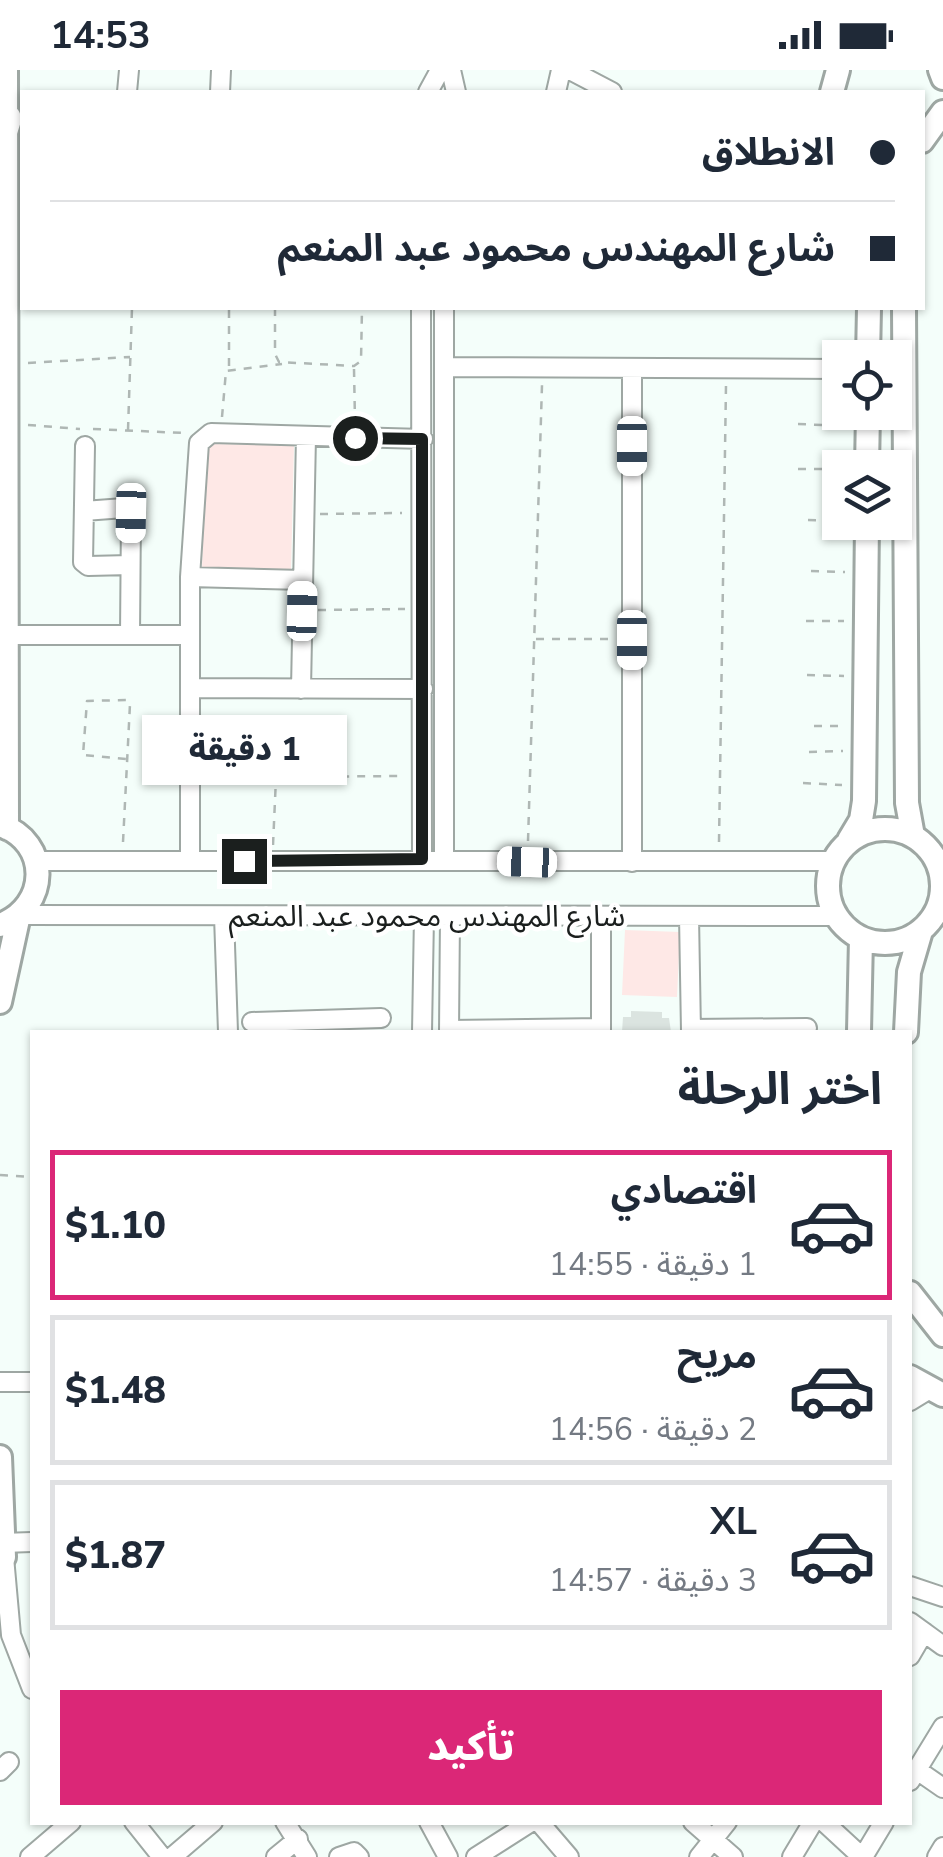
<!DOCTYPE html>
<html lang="ar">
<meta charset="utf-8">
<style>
body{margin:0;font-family:"Nunito Sans","Noto Sans Arabic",sans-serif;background:#f2f2f3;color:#1f2937;direction:rtl;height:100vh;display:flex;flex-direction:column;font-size:38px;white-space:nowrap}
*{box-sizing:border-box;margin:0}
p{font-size:32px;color:#747a83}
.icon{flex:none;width:55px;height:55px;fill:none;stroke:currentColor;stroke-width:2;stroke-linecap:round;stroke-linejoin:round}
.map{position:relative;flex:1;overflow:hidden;direction:ltr}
.sheet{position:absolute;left:30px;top:960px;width:882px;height:795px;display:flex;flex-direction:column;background:#fff;border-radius:0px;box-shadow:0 2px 8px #0004;direction:rtl}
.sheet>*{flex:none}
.top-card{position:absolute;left:20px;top:20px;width:905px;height:220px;border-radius:0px;box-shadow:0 2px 8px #0004;direction:rtl;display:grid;align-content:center;height:220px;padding:0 30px;background:#fff}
.tools{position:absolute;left:822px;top:270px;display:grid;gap:20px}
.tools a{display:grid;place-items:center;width:90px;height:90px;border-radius:0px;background:#fff;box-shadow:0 2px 8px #0004;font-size:50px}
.end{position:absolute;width:45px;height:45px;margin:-22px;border:12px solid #1b1f1e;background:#fff;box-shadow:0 0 0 5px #fff}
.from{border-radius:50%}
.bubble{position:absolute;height:70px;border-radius:0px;background:#fff;box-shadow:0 2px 8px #0004;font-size:32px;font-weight:800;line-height:70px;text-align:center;direction:rtl}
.car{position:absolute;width:30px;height:60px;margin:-30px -15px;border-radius:12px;box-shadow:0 0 8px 2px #0007;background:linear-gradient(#fff 24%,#345 0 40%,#fff 0 76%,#345 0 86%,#fff 0)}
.top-card b{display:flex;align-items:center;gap:35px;height:95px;font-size:38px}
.top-card b+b{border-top:2px solid #e0e1e3}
.top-card i{width:25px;height:25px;background:#1f2937}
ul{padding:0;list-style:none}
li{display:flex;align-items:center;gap:30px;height:150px;margin:0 20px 15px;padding:0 10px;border:5px solid #e0e1e3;border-radius:0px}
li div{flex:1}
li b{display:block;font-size:38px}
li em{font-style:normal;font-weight:800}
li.active{border-color:#db2777}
li>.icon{width:90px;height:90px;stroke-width:1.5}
h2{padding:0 30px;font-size:45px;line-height:120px}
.primary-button{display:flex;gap:20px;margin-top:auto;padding:20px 30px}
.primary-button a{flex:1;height:115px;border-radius:0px;background:#db2777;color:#fff;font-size:40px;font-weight:800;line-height:115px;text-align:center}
.status{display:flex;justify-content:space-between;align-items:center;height:70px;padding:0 50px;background:#fff;direction:ltr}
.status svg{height:28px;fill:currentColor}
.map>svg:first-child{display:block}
.green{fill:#fee8e6}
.building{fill:#dbe4e0}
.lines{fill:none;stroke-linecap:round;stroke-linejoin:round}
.minor-casing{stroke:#9ea7a3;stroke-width:22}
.tertiary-casing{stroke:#9ea7a3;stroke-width:28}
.primary-casing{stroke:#9ea7a3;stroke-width:35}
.path{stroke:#afb7b4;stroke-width:2.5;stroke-dasharray:8 8;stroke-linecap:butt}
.minor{stroke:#fff;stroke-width:18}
.tertiary{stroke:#fff;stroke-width:22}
.primary{stroke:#fff;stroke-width:30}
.route{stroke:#1b1f1e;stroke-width:12}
.labels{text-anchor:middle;stroke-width:9;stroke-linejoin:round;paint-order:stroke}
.street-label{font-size:30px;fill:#1b1f1e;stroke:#fff}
</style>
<div class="status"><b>14:53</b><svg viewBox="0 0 49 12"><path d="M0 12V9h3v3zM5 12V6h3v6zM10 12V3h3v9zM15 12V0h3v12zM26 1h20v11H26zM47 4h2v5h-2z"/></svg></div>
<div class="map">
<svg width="943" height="1787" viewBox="0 0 943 1787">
<rect width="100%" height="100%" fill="#f4fefa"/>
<path class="green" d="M205 374 294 375 291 502 202 501Z
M625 860 680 862 677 927 622 925Z"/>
<path class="building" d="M631 941 662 942V948H669L671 962H622L623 947H631Z"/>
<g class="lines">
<g class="minor-casing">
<path id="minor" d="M451 0 456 22
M570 0 612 22
M127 22 129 0
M220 22 221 0
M428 22 440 0
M556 22 561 0
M421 238 422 789
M444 297 840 299
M85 376 83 492 88 496 130 495
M84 441 124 438 131 443 130 565
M190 507 303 510
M7 565H189
M190 618 423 619
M301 619 306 366
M444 790V238
M37 791H833
M190 791V507L199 373 211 363 423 369
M632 792V298
M19 845 836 846
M224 846 228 962
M601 846V962
M689 846 691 962
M252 952 381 948
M691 959 807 958
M449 960 601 958
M422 962 424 846
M449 962 450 846
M0 1312H32
M910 1331 928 1320
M2 1473 32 1472
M4 1487 11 1565 32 1619
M910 1516 943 1527
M910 1552 943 1576
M910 1586 924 1562
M917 1700 943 1718
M0 1701 9 1692
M910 1711 943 1657
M134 1752 162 1787
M285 1752 307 1787
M429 1752 448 1787
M539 1752 569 1787
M693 1752 733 1787
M824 1752 862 1787
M30 1787 71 1752
M172 1787 213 1752
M276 1787 298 1769
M339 1787 354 1782 359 1787
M476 1787 531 1752
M699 1787 727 1752
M792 1787 813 1752
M863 1787 884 1752
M937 1787 943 1777"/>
</g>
<g class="tertiary-casing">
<path id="tertiary" d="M6 0 7 758
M940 0 943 8
M832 22 838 0
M922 71 943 42
M904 238 907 733 913 766
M868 288 869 238
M867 398 868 342
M0 755C51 772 49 837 0 855
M828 816a57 57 0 1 1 114 0a57 57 0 1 1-114 0Z
M849 770 861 750 864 731 867 452
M0 932 19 845
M859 962 861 868
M906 962 909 902 921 861
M910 1223 943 1265
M910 1307 943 1325
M0 1387 4 1487 0 1491"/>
</g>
<g class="primary-casing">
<path id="primary" d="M0 68 6 49"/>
</g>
<path class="path" d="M275 238V284L279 292 354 296 361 291 362 238
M28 293 130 287
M229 296V238
M354 299 355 351
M222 347 226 301 282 294
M798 354 846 356
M28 355 80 359
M93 359 184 363
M128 360 132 238
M798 399H840
M320 444 402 443
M808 450 840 451
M811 501 845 502
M318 540 405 539
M806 551H844
M536 569H613
M807 605 844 606
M814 656H843
M206 660 321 659 328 670 327 704
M274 660 273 701 278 707 403 706
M809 682 843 681
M803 713 842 715
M528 771 542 315
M123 772 130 634 126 630 87 631 83 685 127 689
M719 772 726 315
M273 775 276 708
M0 1105 32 1107"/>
<use href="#minor" class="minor"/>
<use href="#tertiary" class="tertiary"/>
<use href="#primary" class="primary"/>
</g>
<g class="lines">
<path class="route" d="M244 791 422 789V369L355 368"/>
</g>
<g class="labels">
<g class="street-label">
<text x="427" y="856">شارع المهندس محمود عبد المنعم</text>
</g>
</g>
</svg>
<div class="tools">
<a><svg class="icon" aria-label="locate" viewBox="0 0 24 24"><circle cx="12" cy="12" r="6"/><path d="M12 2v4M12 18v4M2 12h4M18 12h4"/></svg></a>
<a><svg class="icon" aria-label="layers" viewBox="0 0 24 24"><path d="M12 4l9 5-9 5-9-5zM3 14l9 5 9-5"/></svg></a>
</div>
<i class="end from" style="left:355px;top:368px"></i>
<i class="end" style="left:244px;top:791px"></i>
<div class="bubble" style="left:142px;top:645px;width:205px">1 دقيقة</div>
<i class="car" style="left:632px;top:376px;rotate:180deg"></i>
<i class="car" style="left:131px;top:443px;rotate:181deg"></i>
<i class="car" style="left:302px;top:541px;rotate:1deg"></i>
<i class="car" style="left:632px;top:570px;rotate:180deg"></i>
<i class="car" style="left:527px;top:792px;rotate:272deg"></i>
<div class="top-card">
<b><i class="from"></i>الانطلاق</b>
<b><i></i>شارع المهندس محمود عبد المنعم</b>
</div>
<section class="sheet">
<h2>اختر الرحلة</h2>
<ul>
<li class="active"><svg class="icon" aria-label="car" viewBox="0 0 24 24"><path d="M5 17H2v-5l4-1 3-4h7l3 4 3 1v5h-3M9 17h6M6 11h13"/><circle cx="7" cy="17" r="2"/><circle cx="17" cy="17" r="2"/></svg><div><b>اقتصادي</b><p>1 دقيقة · 14:55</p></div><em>$1.10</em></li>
<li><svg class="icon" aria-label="car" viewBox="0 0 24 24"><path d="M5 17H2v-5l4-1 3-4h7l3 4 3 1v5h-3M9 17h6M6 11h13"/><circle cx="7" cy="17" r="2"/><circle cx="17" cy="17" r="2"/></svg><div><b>مريح</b><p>2 دقيقة · 14:56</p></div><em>$1.48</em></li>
<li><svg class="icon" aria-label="car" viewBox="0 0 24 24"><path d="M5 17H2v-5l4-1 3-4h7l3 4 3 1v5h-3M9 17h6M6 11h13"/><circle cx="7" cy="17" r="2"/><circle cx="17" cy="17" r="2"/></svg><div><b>XL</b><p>3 دقيقة · 14:57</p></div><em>$1.87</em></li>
</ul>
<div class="primary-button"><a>تأكيد</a></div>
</section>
</div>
